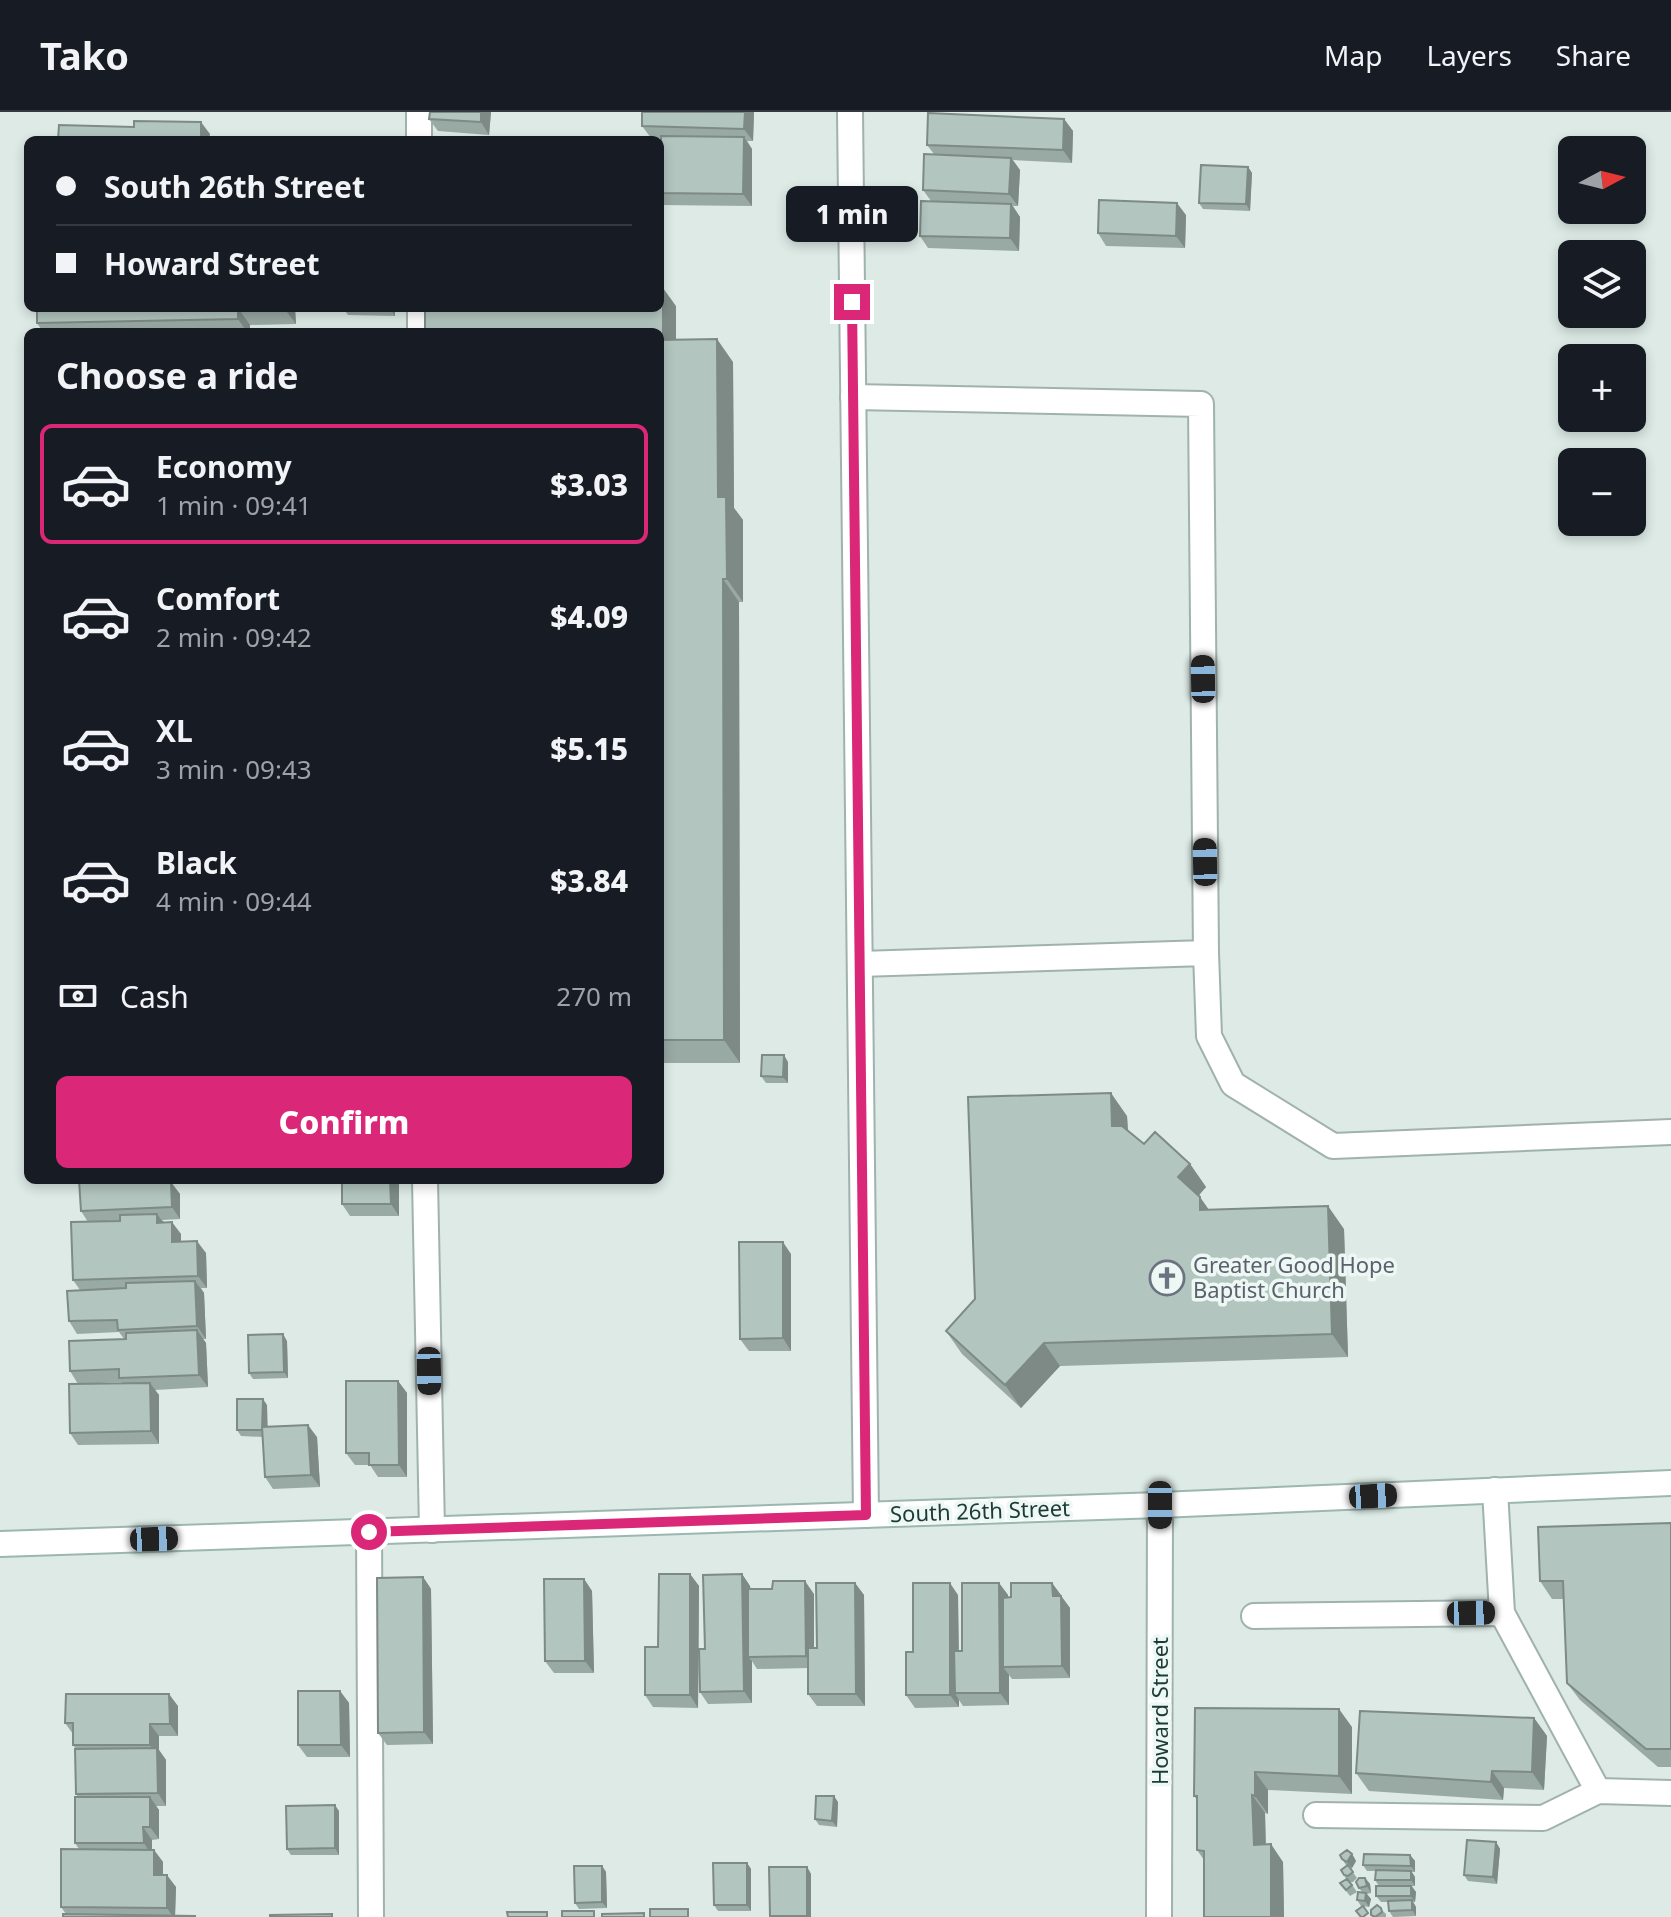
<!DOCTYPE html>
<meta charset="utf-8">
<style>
body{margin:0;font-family:"Noto Sans",sans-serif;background:#242831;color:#f1f3f6;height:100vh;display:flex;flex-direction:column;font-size:30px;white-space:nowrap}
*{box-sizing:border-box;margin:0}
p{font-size:26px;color:#9ea1a6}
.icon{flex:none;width:44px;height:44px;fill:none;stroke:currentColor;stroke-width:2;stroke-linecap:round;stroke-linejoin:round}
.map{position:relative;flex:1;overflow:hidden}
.sheet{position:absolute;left:24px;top:216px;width:640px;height:856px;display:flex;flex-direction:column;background:#171b24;border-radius:12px;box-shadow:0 4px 12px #0003}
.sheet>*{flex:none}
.top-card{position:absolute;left:24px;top:24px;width:640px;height:176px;border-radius:12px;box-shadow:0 4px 12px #0003;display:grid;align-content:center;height:176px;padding:0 32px;background:#171b24}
.needle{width:52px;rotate:83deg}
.buttons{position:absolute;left:1558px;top:24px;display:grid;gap:16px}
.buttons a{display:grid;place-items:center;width:88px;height:88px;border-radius:12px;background:#171b24;box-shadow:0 4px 12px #0003;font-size:40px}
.end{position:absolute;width:36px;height:36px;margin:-18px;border:10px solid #db2777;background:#fff;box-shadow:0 0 0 4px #fff}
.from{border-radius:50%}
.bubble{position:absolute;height:56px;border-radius:12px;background:#171b24;box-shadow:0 4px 12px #0003;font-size:26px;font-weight:800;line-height:56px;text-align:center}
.car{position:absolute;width:24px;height:48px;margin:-24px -12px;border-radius:10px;box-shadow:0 0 6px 2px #0007;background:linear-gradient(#222 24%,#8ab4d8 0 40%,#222 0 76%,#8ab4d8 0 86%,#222 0)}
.top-card b{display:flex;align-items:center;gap:28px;height:76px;font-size:30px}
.top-card b+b{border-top:2px solid #363941}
.top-card i{width:20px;height:20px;background:#f1f3f6}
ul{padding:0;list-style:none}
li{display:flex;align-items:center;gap:24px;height:120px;margin:0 16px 12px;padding:0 16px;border:4px solid transparent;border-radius:12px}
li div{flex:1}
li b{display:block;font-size:30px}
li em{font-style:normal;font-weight:800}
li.active{border-color:#db2777}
li>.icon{width:72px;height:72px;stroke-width:1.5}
h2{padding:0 32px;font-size:36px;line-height:96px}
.pay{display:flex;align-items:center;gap:20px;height:88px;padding:0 32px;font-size:30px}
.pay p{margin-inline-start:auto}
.cta{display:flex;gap:16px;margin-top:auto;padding:16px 32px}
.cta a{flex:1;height:92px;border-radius:12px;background:#db2777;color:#fff;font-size:32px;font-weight:800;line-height:92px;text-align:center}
header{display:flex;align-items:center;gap:48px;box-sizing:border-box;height:112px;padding:0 40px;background:#171b24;border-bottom:2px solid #363941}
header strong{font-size:38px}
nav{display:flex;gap:44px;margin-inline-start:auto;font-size:28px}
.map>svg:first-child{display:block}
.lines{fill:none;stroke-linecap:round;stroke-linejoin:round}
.lane-casing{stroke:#a0b2ae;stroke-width:28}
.street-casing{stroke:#a0b2ae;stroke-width:28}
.secondary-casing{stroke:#9bb7b0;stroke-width:28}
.lane{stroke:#fff;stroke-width:24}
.street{stroke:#fff;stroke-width:24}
.secondary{stroke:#fff;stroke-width:24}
.wall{fill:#99a9a4}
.shaded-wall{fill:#7d8a86}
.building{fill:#b2c5bf;stroke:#7d8a86;stroke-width:2}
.route{stroke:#db2777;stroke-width:10}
.labels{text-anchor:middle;stroke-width:7;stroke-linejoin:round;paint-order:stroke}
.worship-label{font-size:22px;fill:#5b616d;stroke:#edf7f3;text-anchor:start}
.street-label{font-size:22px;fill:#1d3b36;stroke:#edf7f3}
</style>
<header>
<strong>Tako</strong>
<nav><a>Map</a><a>Layers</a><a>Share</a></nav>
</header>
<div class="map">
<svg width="1671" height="1805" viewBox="0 0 1671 1805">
<rect width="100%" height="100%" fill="#ddeae6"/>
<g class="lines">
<g class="lane-casing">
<path id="lane" d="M419 0V28
M420 196V220
M853 285 1201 292 1206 841 1209 924 1233 972 1333 1034 1671 1020
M860 852 1206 841
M425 1068 432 1418
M1495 1378 1502 1501
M369 1420 371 1805
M1254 1504 1502 1501 1598 1679 1671 1681
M1316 1703 1543 1706 1598 1679"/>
</g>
<g class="street-casing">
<path id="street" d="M850 0 866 1403
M1159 1805 1160 1393"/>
</g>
<g class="secondary-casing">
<path id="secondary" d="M0 1432 1160 1393 1671 1371"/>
</g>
<use href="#lane" class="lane"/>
<use href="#street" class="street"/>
<use href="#secondary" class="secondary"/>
</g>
<path class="wall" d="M430 0H491L489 23 438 19 429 7Z
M754 0 753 29H747L752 37V94L660 93 661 26H651L642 14Z
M1064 7 1073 19 1072 51 1013 48 1020 58 1018 94H1013L1020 105 1019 139 928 136 920 124 931 89 923 78 934 42 927 33Z
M1248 55 1252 61 1250 99 1203 97 1199 91Z
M1186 103 1185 136 1106 134 1098 121Z
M676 194V228L733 250 734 396 743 408V490H739L740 951H660V220Z
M37 196H295L296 212 250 213V220H43L37 211Z
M343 196H395V204L348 203Z
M788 950V971H766L761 964Z
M1127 1004 1128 1018 1144 1032 1190 1052 1206 1075 1198 1084 1209 1098 1344 1117 1348 1245 1060 1254 1021 1296 962 1242 946 1219 975 1187Z
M79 1068H170V1070L180 1082V1107L162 1108 181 1122V1129L206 1141 207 1176H201L204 1181 206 1227H203L206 1231 208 1275 155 1278 159 1283V1332L78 1333 70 1321 122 1271 121 1270 78 1272 70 1259 124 1227 119 1220 77 1222 69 1209 80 1178 73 1168 88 1110 81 1099Z
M399 1068V1104H350L342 1092Z
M791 1142V1239H749L740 1227Z
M287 1229 288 1266 253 1267 249 1261Z
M398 1269 407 1281V1365H378L370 1353H355L346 1341Z
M267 1293V1315L317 1325 320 1375 273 1377 265 1365 263 1325 241 1324 237 1318Z
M1671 1411V1655H1658L1580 1588 1567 1571 1564 1487H1552L1540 1469Z
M690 1462 699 1474 698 1596 653 1595 645 1583 658 1535Z
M742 1462 750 1474 751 1477 814 1482V1536H817L855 1471 864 1483 865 1594H817L808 1582V1556L757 1557 752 1549V1591L708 1592 700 1580 705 1537Z
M423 1465 431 1477 433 1632 387 1633 378 1621Z
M584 1467 592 1479 594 1561H554L545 1549Z
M999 1471 1008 1483V1486L1052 1471 1070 1496V1566L1012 1567 1009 1563V1593L963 1594 959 1588V1595L915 1596 906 1583 913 1540 958 1483 959 1539H962Z
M340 1579 349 1591 350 1645H307L298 1633Z
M178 1594V1624H159V1638L166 1648V1694H156L159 1698V1727L152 1728V1738H154L163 1750V1763L176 1775 175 1804 66 1802 61 1795 79 1737 75 1731 78 1685 76 1682V1637L73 1633V1622L65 1611Z
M1534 1606 1547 1624 1544 1678 1504 1676 1503 1688 1369 1679 1356 1661Z
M1352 1615V1682L1268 1678V1702L1265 1701 1266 1732 1283 1750 1284 1805H1204V1748L1197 1738V1688L1194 1684Z
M838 1690 837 1715 819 1713 815 1707Z
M339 1699V1743H291L287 1737Z
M1496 1730 1500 1737 1497 1772 1468 1769 1464 1763Z
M1352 1742 1356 1749 1352 1756 1349 1755 1357 1766 1353 1770H1350L1357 1780 1350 1784 1340 1771 1346 1767 1344 1763 1346 1753 1342 1747Z
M1410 1743 1415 1749V1760H1412L1415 1765V1774H1412L1416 1780 1415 1790H1413L1416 1795V1804L1393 1805 1389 1799 1388 1790H1381L1376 1784 1379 1774 1375 1768 1376 1759H1367L1363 1753Z
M747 1751 751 1757V1799H718L714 1793Z
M602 1754 606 1760 607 1796 579 1797 575 1791Z
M807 1755 811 1762V1805H770V1804Z
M1365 1766 1370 1772 1371 1781 1367 1782 1371 1787 1369 1795 1361 1794 1357 1788 1362 1780 1359 1776Z
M1377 1793 1386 1802V1805H1373L1371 1803Z"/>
<path class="shaded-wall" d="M481 0H491L489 23 481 10Z
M745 0H754L753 29 744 17Z
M1064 7 1073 19 1072 51 1063 38Z
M201 10 210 22 209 28H201Z
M744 25 752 37V94L743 82Z
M1011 46 1020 58 1018 94 1009 82Z
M1248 55 1252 61 1250 99 1246 92Z
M1177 91 1186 103 1185 136 1176 124Z
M1011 92 1020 105 1019 139 1010 126Z
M663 176 676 194V250L663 232Z
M238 196 250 213V220H247L238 207Z
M284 196H295L296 212Z
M390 196H395V204Z
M717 227 733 250 734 396 743 408V490L727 467 718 385Z
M723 467 739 490 740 951 724 928Z
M784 943 788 950V971L783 965Z
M1111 981 1127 1004 1129 1037 1112 1014Z
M1190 1052 1206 1075 1194 1089 1178 1065Z
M390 1068H399V1104L391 1092Z
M171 1070 180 1082V1107L172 1095Z
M1200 1085 1216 1108 1200 1098Z
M1328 1094 1344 1117 1348 1245 1332 1222Z
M157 1102 166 1114 157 1111Z
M172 1110 181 1122V1142L172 1130Z
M197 1129 206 1141 207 1176 198 1164Z
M783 1130 791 1142V1239L783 1226Z
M195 1169 204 1181 206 1227 197 1214Z
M197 1218 206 1231 208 1275 199 1263Z
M283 1222 287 1229 288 1266 284 1260Z
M1044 1231 1060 1254 1021 1296 1005 1273Z
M398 1269 407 1281V1365L399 1353Z
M150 1271 159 1283V1332L151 1319Z
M263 1287 267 1293 268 1325 263 1318Z
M308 1313 317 1325 320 1375 311 1363Z
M690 1462 699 1474 698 1596 690 1583Z
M742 1462 750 1474 752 1545H748L752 1549V1591L744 1579Z
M423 1465 431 1477 433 1632 424 1620Z
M584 1467 592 1479 594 1561 585 1549Z
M805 1469 814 1482V1556L806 1544Z
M855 1471 864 1483 865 1594 856 1582Z
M950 1471 958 1483 959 1581H955L959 1588V1595L950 1583Z
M999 1471 1008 1483 1009 1555H1003L1009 1563V1593L1000 1581Z
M1052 1471 1061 1483V1497L1053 1484Z
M1061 1484 1070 1496V1566L1062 1554Z
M340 1579 349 1591 350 1645 341 1633Z
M169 1582 178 1594V1624L170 1612Z
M1339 1597 1352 1615V1682L1339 1664Z
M1534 1606 1547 1624 1544 1678 1532 1660Z
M150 1612 159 1624V1638L166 1648V1694L158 1681 157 1643 150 1633Z
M1492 1659 1504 1676 1503 1688 1491 1670Z
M1255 1660 1268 1678V1702L1255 1684Z
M1252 1683 1265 1701 1266 1751 1254 1733Z
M834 1684 838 1690 837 1715 832 1709Z
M150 1685 159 1698V1727L150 1715Z
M335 1693 339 1699V1743L335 1736Z
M143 1715 152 1728V1744L144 1731Z
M1496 1730 1500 1737 1497 1772 1493 1765Z
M1271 1732 1283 1750 1284 1805H1271Z
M154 1738 163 1750V1775L154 1763Z
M1352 1742 1356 1749 1352 1756 1347 1750Z
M1410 1743 1415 1749V1760L1411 1754Z
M747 1751 751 1757V1799L747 1793Z
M602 1754 606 1760 607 1796 602 1790Z
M807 1755 811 1762V1805H808L807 1804Z
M1411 1759 1415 1765V1774L1411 1768Z
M167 1763 176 1775 175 1805H173L167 1796Z
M1365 1766 1370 1772 1371 1781 1367 1774Z
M1411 1774 1416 1780 1415 1790 1411 1784Z
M1366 1781 1371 1787 1369 1795 1365 1789Z
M1412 1788 1416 1795V1804L1412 1798Z"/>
<path class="building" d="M430 0H481V10L429 7Z
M642 0H745L744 17 642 14Z
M928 1 1064 7 1063 38 927 33Z
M134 9 201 10V28H58L59 13 134 15Z
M661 24 744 25 743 82 660 81Z
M924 42 1011 46 1009 82 923 78Z
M1201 53 1248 55 1246 92 1199 91Z
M1099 88 1177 91 1176 124 1098 121Z
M921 89 1011 92 1010 126 920 124Z
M660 176H663V228H660V220H425V196H660Z
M37 196H238V207L37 211Z
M717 227 718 385H726L727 467H723L724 928H660V228Z
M762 943H784L783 965 761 964Z
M1111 981 1112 1014H1122L1144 1032 1155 1020 1190 1052 1178 1065 1200 1085V1098L1328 1094 1332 1222 1044 1231 1005 1273 946 1219 975 1187 968 985Z
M79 1068H162V1070H171L172 1095 81 1099Z
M342 1068H390L391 1092H342Z
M157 1102V1111L172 1110V1130L197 1129 198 1164 73 1168 71 1110 120 1109V1103Z
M739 1130H783V1226L740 1227Z
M195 1169 197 1214 118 1218 117 1208 69 1209 67 1179 126 1176V1171Z
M197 1218 199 1263 119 1266V1257L70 1259 69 1229 126 1227V1221Z
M283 1222 284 1260 249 1261 248 1223Z
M346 1269H398L399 1353H369V1341H346Z
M150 1271 151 1319 70 1321 69 1272Z
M237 1287H263L262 1318H237Z
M308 1313 311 1363 265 1365 262 1315Z
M1671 1411V1637H1646L1567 1571 1563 1469H1540L1538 1415Z
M659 1462H690V1583H645V1535H658Z
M742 1462 744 1579 700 1580 699 1537H705L703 1463Z
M423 1465 424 1620 378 1621 377 1466Z
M544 1467H584L585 1549H545Z
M773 1469H805L806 1544 748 1545V1477H772Z
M816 1471H855L856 1582H808V1536H817Z
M913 1471H950V1583H906V1540H913Z
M962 1471H999L1000 1581H955L954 1539H962Z
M1011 1471H1052L1053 1484H1061L1062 1554 1003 1555V1486L1011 1485Z
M298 1579H340L341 1633H298Z
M66 1582H169L170 1612H150V1633H73V1611H65Z
M1195 1596 1339 1597V1664L1255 1660V1684L1252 1683 1254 1733 1271 1732V1805H1204V1739L1197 1738V1684H1194Z
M1360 1599 1534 1606 1532 1660 1492 1659 1491 1670 1356 1661Z
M157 1636 158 1681 76 1682 75 1637Z
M816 1684H834L832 1709 815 1707Z
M75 1685H150V1715H143L144 1731H75Z
M335 1693V1736L287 1737 286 1694Z
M1467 1728 1496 1730 1493 1765 1464 1763Z
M61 1737 154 1738V1763H167V1796L61 1795Z
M1347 1738 1352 1742 1347 1750 1342 1747 1340 1743Z
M1364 1742 1410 1743 1411 1754 1363 1753Z
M713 1751H747V1793H714Z
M1348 1753 1353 1760 1348 1764 1344 1763 1341 1758Z
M574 1754H602V1790L575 1791Z
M769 1755H807V1804H770Z
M1376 1758 1411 1759V1768H1375Z
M1359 1766H1365L1367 1774 1359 1776 1356 1770Z
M1347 1767 1352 1773 1346 1778 1340 1771Z
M1376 1774H1411V1784H1376Z
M1358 1780 1366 1781 1365 1789 1357 1788Z
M1412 1788V1798L1389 1799 1388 1789Z
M1377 1793 1381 1796 1382 1800 1375 1805 1371 1803V1798Z
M1363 1794 1368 1801 1363 1805H1361L1356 1799Z
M650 1797H688V1805H650Z
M562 1799H594V1805H562Z
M507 1800H547V1805H508Z
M644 1801V1805H602V1802Z
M63 1802 196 1804 63 1805Z
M332 1802V1805H270V1803Z"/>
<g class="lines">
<path class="route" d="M369 1420 866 1403 852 190"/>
</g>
<defs>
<g id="church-ring" transform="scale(1.8)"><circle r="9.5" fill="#edf7f3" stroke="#6b7280" stroke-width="1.5"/><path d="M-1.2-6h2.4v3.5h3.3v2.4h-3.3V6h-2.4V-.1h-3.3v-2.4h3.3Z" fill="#6b7280"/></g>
</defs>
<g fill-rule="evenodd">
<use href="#church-ring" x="1167" y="1166"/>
</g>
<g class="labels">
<g class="worship-label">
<text x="1193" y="1161">Greater Good Hope<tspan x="1193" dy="25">Baptist Church</tspan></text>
</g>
<g class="street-label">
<text transform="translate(980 1399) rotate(-2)" y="8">South 26th Street</text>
<text transform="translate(1160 1599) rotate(-90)" y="8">Howard Street</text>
</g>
</g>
</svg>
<div class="buttons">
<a><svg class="needle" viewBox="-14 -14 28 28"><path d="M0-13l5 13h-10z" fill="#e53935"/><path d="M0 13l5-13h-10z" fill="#9ea1a6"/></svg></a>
<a><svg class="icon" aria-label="layers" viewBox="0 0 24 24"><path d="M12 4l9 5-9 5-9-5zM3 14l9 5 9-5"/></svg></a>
<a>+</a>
<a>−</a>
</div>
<i class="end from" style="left:369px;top:1420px"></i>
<i class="end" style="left:852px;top:190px"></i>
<div class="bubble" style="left:786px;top:74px;width:132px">1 min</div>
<i class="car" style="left:1203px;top:567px;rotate:359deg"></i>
<i class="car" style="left:1205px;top:750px;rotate:359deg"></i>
<i class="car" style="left:429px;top:1259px;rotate:179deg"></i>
<i class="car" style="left:1373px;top:1384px;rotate:87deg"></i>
<i class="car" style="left:1160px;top:1393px;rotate:180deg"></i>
<i class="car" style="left:154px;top:1427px;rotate:88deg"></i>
<i class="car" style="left:1471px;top:1501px;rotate:89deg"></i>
<div class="top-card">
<b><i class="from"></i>South 26th Street</b>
<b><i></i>Howard Street</b>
</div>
<section class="sheet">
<h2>Choose a ride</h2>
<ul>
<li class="active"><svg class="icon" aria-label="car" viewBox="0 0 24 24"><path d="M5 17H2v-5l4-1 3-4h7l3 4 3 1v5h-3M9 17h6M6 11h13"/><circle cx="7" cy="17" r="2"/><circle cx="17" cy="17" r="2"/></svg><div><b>Economy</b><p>1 min · 09:41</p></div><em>$3.03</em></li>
<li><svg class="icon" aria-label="car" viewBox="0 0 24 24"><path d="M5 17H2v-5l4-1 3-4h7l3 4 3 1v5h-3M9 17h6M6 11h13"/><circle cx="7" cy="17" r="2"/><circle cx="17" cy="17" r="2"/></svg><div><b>Comfort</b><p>2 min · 09:42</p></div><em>$4.09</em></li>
<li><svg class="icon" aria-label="car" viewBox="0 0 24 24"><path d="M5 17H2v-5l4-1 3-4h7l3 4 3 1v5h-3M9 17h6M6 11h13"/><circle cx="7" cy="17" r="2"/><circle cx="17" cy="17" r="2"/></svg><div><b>XL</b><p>3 min · 09:43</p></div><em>$5.15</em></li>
<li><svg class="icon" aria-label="car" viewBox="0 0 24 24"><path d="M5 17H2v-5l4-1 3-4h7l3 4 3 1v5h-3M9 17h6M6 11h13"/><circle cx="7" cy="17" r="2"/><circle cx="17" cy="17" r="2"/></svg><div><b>Black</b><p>4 min · 09:44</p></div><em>$3.84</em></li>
</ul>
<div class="pay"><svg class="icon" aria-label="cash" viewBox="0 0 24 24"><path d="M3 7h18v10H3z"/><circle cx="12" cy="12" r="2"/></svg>Cash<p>270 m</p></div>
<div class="cta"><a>Confirm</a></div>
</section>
</div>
